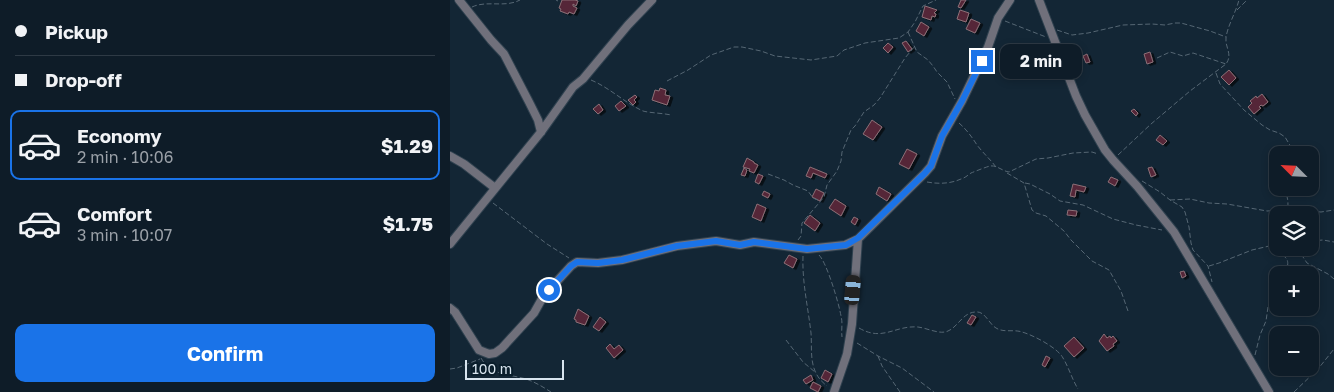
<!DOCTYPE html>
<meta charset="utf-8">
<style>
body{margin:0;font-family:"Golos Text",sans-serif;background:#1c2934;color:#f1f3f6;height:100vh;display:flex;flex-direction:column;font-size:19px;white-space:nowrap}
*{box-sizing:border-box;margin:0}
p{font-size:16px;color:#9ba1a8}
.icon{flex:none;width:28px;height:28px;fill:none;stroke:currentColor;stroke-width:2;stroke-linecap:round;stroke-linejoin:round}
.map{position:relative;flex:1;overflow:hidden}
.sheet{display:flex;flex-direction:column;background:#0e1c28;width:450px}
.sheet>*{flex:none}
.hud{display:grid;align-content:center;height:110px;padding:0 15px;background:#0e1c28}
.needle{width:32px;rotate:294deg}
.controls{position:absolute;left:819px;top:146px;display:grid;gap:10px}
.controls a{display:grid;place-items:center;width:50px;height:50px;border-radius:10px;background:#0e1c28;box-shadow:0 2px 8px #0003,0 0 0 1px #2e3a45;font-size:25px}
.scale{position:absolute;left:15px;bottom:12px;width:99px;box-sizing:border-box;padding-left:5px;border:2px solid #d8e4ee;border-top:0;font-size:14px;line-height:18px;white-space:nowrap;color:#d8e4ee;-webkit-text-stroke:4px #091d2b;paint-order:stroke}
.end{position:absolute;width:22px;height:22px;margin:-11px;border:6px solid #1a73e8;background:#fff;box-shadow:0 0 0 2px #fff}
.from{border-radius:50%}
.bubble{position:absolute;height:35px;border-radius:10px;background:#0e1c28;box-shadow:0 2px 8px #0003,0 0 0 1px #2e3a45;font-size:16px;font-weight:700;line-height:35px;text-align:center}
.car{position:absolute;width:15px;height:30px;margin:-15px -8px;border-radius:6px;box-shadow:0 0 4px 1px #0007;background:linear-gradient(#222 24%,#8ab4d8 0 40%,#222 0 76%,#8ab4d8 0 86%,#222 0)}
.hud b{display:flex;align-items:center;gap:18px;height:48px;font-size:19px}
.hud b+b{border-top:1px solid #2e3a45}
.hud i{width:12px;height:12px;background:#f1f3f6}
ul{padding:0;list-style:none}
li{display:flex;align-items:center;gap:15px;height:70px;margin:0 10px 8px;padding:0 5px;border:2px solid transparent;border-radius:10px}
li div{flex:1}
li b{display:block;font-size:19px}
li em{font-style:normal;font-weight:700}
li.on{border-color:#1a73e8}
li>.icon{width:45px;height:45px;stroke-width:1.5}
.action{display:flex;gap:10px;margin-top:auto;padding:10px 15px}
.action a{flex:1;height:58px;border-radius:10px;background:#1a73e8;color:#fff;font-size:20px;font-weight:700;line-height:58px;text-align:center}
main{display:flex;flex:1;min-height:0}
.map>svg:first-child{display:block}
.building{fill:#552737;stroke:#8c6f77;filter:url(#shadow)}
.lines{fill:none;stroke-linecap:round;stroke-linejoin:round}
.minor-casing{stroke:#2f414f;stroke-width:10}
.path{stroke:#566774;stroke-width:1;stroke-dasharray:5 2.5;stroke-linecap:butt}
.minor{stroke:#70707b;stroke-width:8}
.route{stroke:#1a73e8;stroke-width:6}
</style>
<main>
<section class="sheet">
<div class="hud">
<b><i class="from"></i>Pickup</b>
<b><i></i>Drop-off</b>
</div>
<ul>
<li class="on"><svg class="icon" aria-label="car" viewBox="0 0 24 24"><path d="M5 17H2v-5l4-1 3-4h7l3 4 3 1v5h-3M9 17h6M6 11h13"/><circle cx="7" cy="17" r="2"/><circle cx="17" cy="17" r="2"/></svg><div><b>Economy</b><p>2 min · 10:06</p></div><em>$1.29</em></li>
<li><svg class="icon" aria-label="car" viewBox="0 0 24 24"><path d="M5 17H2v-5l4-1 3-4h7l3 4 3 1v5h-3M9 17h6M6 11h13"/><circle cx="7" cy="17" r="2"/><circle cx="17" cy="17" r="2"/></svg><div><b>Comfort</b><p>3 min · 10:07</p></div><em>$1.75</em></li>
</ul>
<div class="action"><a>Confirm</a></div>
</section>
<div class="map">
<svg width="884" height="392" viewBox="0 0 884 392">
<defs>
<filter id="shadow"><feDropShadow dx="3" dy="1.5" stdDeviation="0" flood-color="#0009"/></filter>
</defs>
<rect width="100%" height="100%" fill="#132635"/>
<path class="building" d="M112 0H125L128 1 126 6 123 4V6L127 8 124 14 119 12 118 14 110 11 111 9 109 8Z
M511 0H516L511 8 508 7Z
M475 6 487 10 484 13 486 14 485 17 482 16 481 20 472 17Z
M510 10 519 13 516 22 507 19Z
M521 19 530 23 525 33 516 29Z
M471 22 479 27 474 36 466 31Z
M456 41 462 49 458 52 452 43Z
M438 43 443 47 438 53 433 48Z
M700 52 703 62 697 64 694 54Z
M637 54 640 62 636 63 633 56Z
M779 70 786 78 779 85 771 77Z
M210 88 216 90 215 95 220 96 217 105 202 100 205 90 209 91Z
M812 94 818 102 813 106 811 105 809 107 811 108 804 114 798 107 802 103 800 101 806 96 807 98Z
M185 95 187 97 184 100 186 102 183 105 178 100Z
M171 101 176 106 169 111 165 106Z
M149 104 153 110 148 114 143 109Z
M684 109 688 113 686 116 681 111Z
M422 120 432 127 423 140 413 134Z
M710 135 717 141 713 145 706 140Z
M457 149 467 154 459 169 449 164Z
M297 158 304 162V163L308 165 304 173 299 171 300 169 293 167Z
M360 167 377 174 375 178 363 173 361 178 356 176Z
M702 167 706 175 701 177 698 168Z
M294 168 297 170 295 176 291 175Z
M308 174 313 176 309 184 305 182Z
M661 177 668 180 665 186 658 182Z
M623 184 636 187 634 192 626 190 625 197 620 196Z
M429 187 441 194 437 201 426 194Z
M366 189 374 193 370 201 362 197Z
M314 191 320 194 318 198 312 195Z
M385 199 396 206 391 216 379 208Z
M307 204 316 208 311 221 302 217Z
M618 210 627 211 626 216 617 215Z
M360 215 370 223 365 231 354 223Z
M404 217 408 219 405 225 401 222Z
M339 255 347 259 343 268 334 263Z
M734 271 736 276 732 278 730 272Z
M128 309 139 316 135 325 126 322V320L124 319Z
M522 315 526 317 521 325 517 323Z
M150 317 156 322 149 331 143 327Z
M654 334 657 338 660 336 661 338 663 336 667 341 663 344 664 346 657 351 649 341Z
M624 337 634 348 624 357 614 346Z
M160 344 164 349 169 345 173 350 164 358 156 348Z
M596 356 600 358 595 367 592 365Z
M375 370 382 374 378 382 371 378Z
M361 375 363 380 356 384 353 380Z
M363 382 371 386 368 392 360 388Z"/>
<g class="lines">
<g class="minor-casing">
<path id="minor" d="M9 0 41 40 54 54 79 102 88 120 91 132
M589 0 626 96 635 115 655 150 663 160 687 186 724 232 819 392
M0 156 14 164 45 188
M0 244 91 132 123 87 133 79 178 25 202 0
M0 308 5 312 29 350 39 354 45 353 52 348 84 313 93 297 99 290 121 266 127 262 148 263 172 260 227 246 266 241 290 245 304 242 357 249 395 245 408 239 475 173 481 166 492 136 512 101 538 47 548 18 560 0
M384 392 397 354 402 324 408 239"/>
</g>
<path class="path" d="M106 0 108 1
M22 7C37 0 55 8 70 0
M787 10 797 0
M555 21 596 37
M607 30 622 35 638 33 673 25 702 24 715 25 725 23H731L760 31 776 37
M458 32 467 52 478 60 483 66 487 72 497 82 505 99
M707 58 720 52 733 56 743 53 776 64
M766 73 770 84 794 110 812 125 820 130 829 133 835 137 841 147 842 155
M141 80C160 88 175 103 193 111 200 113 212 113 221 115
M217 81 238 70 261 55 284 47H292L311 51 325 56 361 60 387 56 394 50 415 43 449 38 458 32 465 22 473 6 486 0
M509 123C516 129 522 137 527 145 533 153 540 159 546 167
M668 155 701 124 740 91 776 64C783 54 775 48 776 38 777 27 786 12 789 0
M557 173 574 183 582 210 586 213 596 216 614 231 621 240 642 261 659 270 671 291 678 311
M318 174 334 180 343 185 358 191 363 198 370 201
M692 181 710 192 720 200 732 207 735 212 739 227 741 243 743 250 758 266 762 282
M477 182C488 184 500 184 511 179 515 178 518 175 521 173 526 171 536 167 540 166 547 165 552 171 559 172L586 159 598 158 623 153 642 152 648 154
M575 183 580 184 600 194 610 201 633 205 663 219 686 225 712 230
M834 188C838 196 840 207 835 215
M720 200 740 199 759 203 777 204 817 211 838 210 871 212 884 210
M43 203 97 244 119 258
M348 240 351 236 352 223 374 197 377 185 387 171 391 161 392 152 401 130 405 126 414 112 424 105 430 98 455 58 465 46
M860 241 873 240 884 242
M829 248C834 261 842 255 835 275
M847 248 857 263 878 274 884 279
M369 255C377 263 389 304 391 316 393 323 391 330 392 337
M353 256C352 282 358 307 361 333 362 346 360 359 365 371 368 378 372 382 377 386
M759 266 769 263 802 250 828 244
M409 328C433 342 445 325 468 327 477 328 490 335 498 331 508 327 513 312 526 312 535 311 539 324 546 328 554 333 563 329 572 332 583 335 608 348 613 358 619 368 622 379 628 389
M336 340 353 362 365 372
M407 343 428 356 452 368 484 392
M805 355 810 335 816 321 818 307 822 299 828 293
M428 356 432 366 450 392
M31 358C41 376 60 374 76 379 85 382 93 387 101 392
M0 369 7 368 30 359
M844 392 868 369 884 349"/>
<use href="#minor" class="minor"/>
</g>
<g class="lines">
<path class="route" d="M99 290 121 266 127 262 148 263 172 260 227 246 266 241 290 245 304 242 357 249 396 245 408 238 475 173 481 166 492 136 512 101 532 61"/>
</g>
</svg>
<div class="controls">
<a><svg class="needle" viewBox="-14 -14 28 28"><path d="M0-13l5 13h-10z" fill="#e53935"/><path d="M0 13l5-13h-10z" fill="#9ba1a8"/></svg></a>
<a><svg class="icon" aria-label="layers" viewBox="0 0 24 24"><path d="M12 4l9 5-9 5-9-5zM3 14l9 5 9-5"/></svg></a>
<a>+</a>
<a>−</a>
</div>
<div class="scale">100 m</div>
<i class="end from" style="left:99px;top:290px"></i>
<i class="end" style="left:532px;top:61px"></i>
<div class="bubble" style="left:550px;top:44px;width:82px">2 min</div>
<i class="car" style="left:403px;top:290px;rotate:5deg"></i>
</div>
</main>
